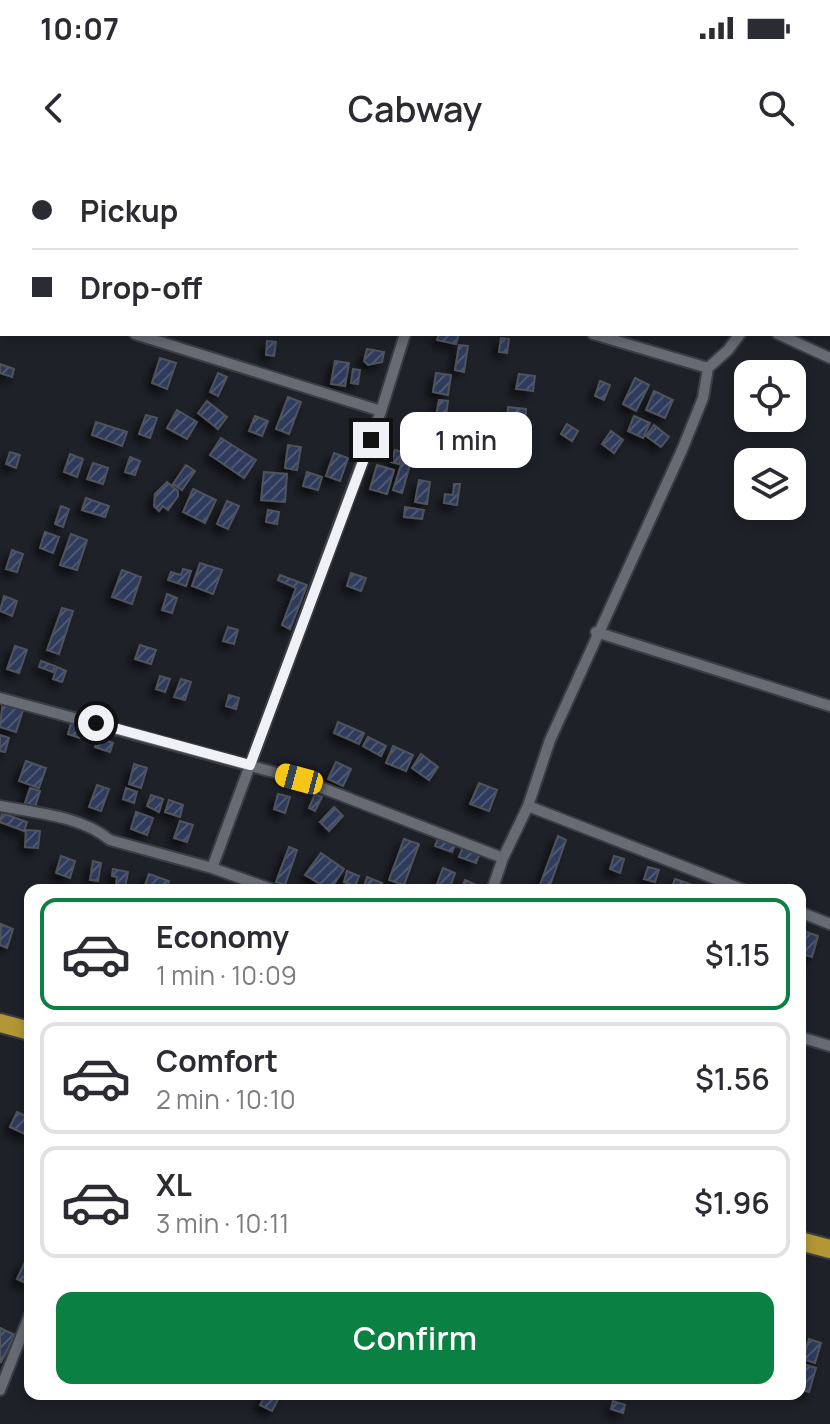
<!DOCTYPE html>
<meta charset="utf-8">
<style>
body{margin:0;font-family:Manrope,sans-serif;background:#f2f2f3;color:#2b2b33;height:100vh;display:flex;flex-direction:column;font-size:30px;white-space:nowrap}
*{box-sizing:border-box;margin:0}
p{font-size:26px;color:#7c7c81}
.icon{flex:none;width:44px;height:44px;fill:none;stroke:currentColor;stroke-width:2;stroke-linecap:round;stroke-linejoin:round}
.map{position:relative;flex:1;overflow:hidden}
.panel{position:absolute;left:24px;top:724px;width:782px;height:516px;display:flex;flex-direction:column;background:#fff;border-radius:16px;box-shadow:0 4px 12px #0003}
.panel>*{flex:none}
.hud{position:absolute;left:0px;top:0px;width:830px;height:176px;box-shadow:0 4px 12px #0003;display:grid;align-content:center;height:176px;padding:0 32px;background:#fff}
.buttons{position:absolute;left:734px;top:200px;display:grid;gap:16px}
.buttons a{display:grid;place-items:center;width:72px;height:72px;border-radius:16px;background:#fff;box-shadow:0 4px 12px #0003;font-size:40px}
.end{position:absolute;width:36px;height:36px;margin:-18px;border:10px solid #eff1f7;background:#111;box-shadow:0 0 0 4px #111}
.from{border-radius:50%}
.bubble{position:absolute;height:56px;border-radius:16px;background:#fff;box-shadow:0 4px 12px #0003;font-size:26px;font-weight:600;line-height:56px;text-align:center}
.car{position:absolute;width:24px;height:48px;margin:-24px -12px;border-radius:10px;box-shadow:0 0 6px 2px #0007;background:linear-gradient(#f5c518 24%,#345 0 40%,#f5c518 0 76%,#345 0 86%,#f5c518 0)}
.hud b{display:flex;align-items:center;gap:28px;height:76px;font-size:30px}
.hud b+b{border-top:2px solid #e1e1e2}
.hud i{width:20px;height:20px;background:#2b2b33}
ul{padding:14px 0 0;list-style:none}
li{display:flex;align-items:center;gap:24px;height:112px;margin:0 16px 12px;padding:0 16px;border:4px solid #e1e1e2;border-radius:16px}
li div{flex:1}
li b{display:block;font-size:30px}
li em{font-style:normal;font-weight:600}
li.selected{border-color:#0b8043}
li>.icon{width:72px;height:72px;stroke-width:1.5}
.primary-button{display:flex;gap:16px;margin-top:auto;padding:16px 32px}
.primary-button a{flex:1;height:92px;border-radius:16px;background:#0b8043;color:#fff;font-size:32px;font-weight:600;line-height:92px;text-align:center}
.status{display:flex;justify-content:space-between;align-items:center;height:56px;padding:0 40px;background:#fff;direction:ltr}
.status svg{height:22px;fill:currentColor}
header{display:flex;justify-content:space-between;align-items:center;height:104px;padding:0 32px;background:#fff;font-size:36px;font-weight:600}
.map>svg:first-child{display:block}
.building{fill:url(#building-hatch);stroke:#50535c;stroke-width:2;filter:url(#shadow)}
.lines{fill:none;stroke-linecap:round;stroke-linejoin:round}
.minor-casing{stroke:#3b3d44;stroke-width:14}
.trunk-casing{stroke:#3b3d44;stroke-width:22}
.minor{stroke:#676b74;stroke-width:10}
.trunk{stroke:#b29734;stroke-width:18}
.route{stroke:#eff1f7;stroke-width:10}
</style>
<div class="status"><b>10:07</b><svg viewBox="0 0 49 12"><path d="M0 12V9h3v3zM5 12V6h3v6zM10 12V3h3v9zM15 12V0h3v12zM26 1h20v11H26zM47 4h2v5h-2z"/></svg></div>
<header><svg class="icon" aria-label="back" viewBox="0 0 24 24"><path d="M15 5l-7 7 7 7"/></svg>Cabway<svg class="icon" aria-label="search" viewBox="0 0 24 24"><circle cx="10" cy="10" r="6"/><path d="M15 15l6 6"/></svg></header>
<div class="map">
<svg width="830" height="1264" viewBox="0 0 830 1264">
<defs>
<pattern id="building-hatch" width="6" height="6" patternUnits="userSpaceOnUse" patternTransform="scale(2)"><rect width="6" height="6" fill="#2f3b5b"/><path d="M-1 1l2-2M0 6l6-6M5 7l2-2" fill="none" stroke="#4d5873"/></pattern>
<filter id="shadow"><feDropShadow dx="-5.5" dy="5.5" stdDeviation="4" flood-color="#0009"/></filter>
</defs>
<rect width="100%" height="100%" fill="#1e2128"/>
<path class="building" d="M439 174H459L456 184 437 180Z
M501 178 509 179 507 193 499 192Z
M267 181 276 182 274 196 266 195Z
M459 185 468 186 464 212 455 210Z
M367 189 384 192 382 202 368 205 364 201Z
M160 198 176 203 167 229 152 223Z
M335 201 349 203 345 226 331 224Z
M0 204 14 209 12 217 0 213Z
M353 209 360 210 358 224 351 223Z
M218 213 227 217 218 236 210 232Z
M436 213 451 215 448 235 433 232Z
M519 214 535 216 533 231 516 229Z
M635 218 649 225 636 251 623 244Z
M600 221 610 225 604 240 595 236Z
M654 231 673 240 665 258 646 250Z
M288 237 301 242 289 274 276 269Z
M439 240 448 241 445 263 435 261Z
M207 241 227 257 218 269 198 253Z
M508 247 526 249 525 265 507 263Z
M177 250 197 262 187 279 167 268Z
M146 255 157 258 150 278 139 274Z
M255 256 268 261 262 276 249 271Z
M634 256 650 263 643 278 628 271Z
M96 262 127 272 122 286 92 275Z
M567 264 578 271 572 281 561 274Z
M654 265 669 277 661 287 646 276Z
M611 271 623 280 614 293 602 284Z
M221 278 256 300 244 318 210 295Z
M288 285 301 287 297 310 285 308Z
M395 290 403 292 399 304 391 302Z
M10 292 20 295 16 308 6 304Z
M334 293 348 298 340 321 326 316Z
M70 294 83 299 77 317 64 312Z
M130 297 140 301 135 315 125 312Z
M403 299 411 301 402 333 393 330Z
M93 303 108 308 103 324 87 319Z
M186 305 195 311 182 330 173 324Z
M377 305 394 310 387 334 370 329Z
M264 312 287 314 285 342 261 340Z
M307 312 322 317 318 330 303 326Z
M419 320 430 322 427 344 415 342Z
M167 322 178 331V336L168 350 163 346 159 351 154 346 155 334Z
M454 324H460L457 345 444 343 445 334 453 335Z
M193 329 216 340 205 363 183 352Z
M86 338 109 346 105 357 82 350Z
M227 341 239 346 228 369 217 364Z
M61 346 69 349 63 367 55 364Z
M405 347 424 350 422 359 404 357Z
M268 350 279 352 277 364 266 362Z
M45 372 59 377 53 393 40 388Z
M71 374 87 380 77 410 60 405Z
M12 390 23 394 17 412 6 409Z
M200 403 222 410 213 434 192 426Z
M183 409 191 411 186 426 168 420 171 412 181 415Z
M122 410 141 417 132 444 112 437Z
M351 413 366 418 361 431 347 426Z
M280 415 307 425 290 469 282 465 296 428 278 420Z
M167 434 177 438 172 453 162 450Z
M4 436 17 441 12 456 0 451Z
M62 448 73 451 59 494 47 490Z
M228 467 238 470 234 484 223 481Z
M140 485 156 490 151 504 135 499Z
M15 486 27 490 19 513 7 509Z
M41 501 55 506 53 512 39 507Z
M57 507 66 511 62 522 53 519Z
M160 516 170 519 165 532 156 529Z
M181 519 191 522 185 540 174 537Z
M229 535 239 538 236 549 226 546Z
M3 540 24 547 16 572 0 567Z
M338 562 364 573 359 584 334 573Z
M71 563 84 568 80 578 68 574Z
M0 575 9 578 5 592 0 591Z
M368 577 386 586 381 596 363 586Z
M98 578 113 583 110 592 95 587Z
M393 586 413 595 406 611 386 603Z
M421 594 438 607 429 620 412 608Z
M26 601 46 608 39 628 19 621Z
M336 602 351 609 343 626 328 619Z
M134 604 147 608 141 628 129 624Z
M479 623 497 630 489 651 470 644Z
M97 625 109 629 101 651 89 647Z
M30 628 40 631 35 647 25 643Z
M126 628 137 632 134 643 123 639Z
M278 634 290 637 285 653 274 649Z
M315 634 322 637 315 651 309 648Z
M151 635 163 639 159 652 147 646Z
M169 640 183 645 180 657 165 652Z
M334 647 343 656 329 671 320 662Z
M136 652 153 658 147 675 131 669Z
M2 653 27 662 24 671 0 662Z
M180 661 193 665 187 682 174 678Z
M26 670 40 671 38 688 25 687Z
M558 676 566 680 549 728 540 725Z
M404 679 419 684 404 725 389 720Z
M438 679 455 685 452 692 435 686Z
M289 687 297 690 285 725 276 722Z
M463 687 480 693 476 703 459 697Z
M321 693 344 709 330 730 305 715Z
M61 696 75 701 70 718 56 713Z
M614 696 624 699 620 713 610 709Z
M93 701 101 703 98 721 90 720Z
M648 707 659 710 655 722 644 719Z
M443 708 455 713 449 730 435 729Z
M113 709 128 712 125 727 116 725 117 717 112 716Z
M347 711 359 716 355 726 344 722Z
M149 714 169 721 166 730 145 725Z
M367 717 382 723 380 730H363Z
M675 719 690 724 688 730H671Z
M465 720 481 727 480 730H461Z
M1 764 13 769 7 788 0 785Z
M801 770 818 776 812 797 800 793Z
M17 952 30 958 29 976 10 967Z
M25 1102 30 1104V1125L17 1119Z
M0 1168 15 1175 1 1202 0 1201Z
M809 1179 821 1183 815 1203 803 1199Z
M800 1203 816 1208 809 1232 800 1229Z
M266 1234H281L272 1251 260 1245Z
M613 1241 625 1245 623 1253 611 1249Z"/>
<g class="lines">
<g class="minor-casing">
<path id="minor" d="M23 0 30 2
M118 2V0
M803 2V0
M0 61 2 55
M0 139H2
M135 174 381 251
M593 174 708 208
M778 174 830 198
M596 472 830 546
M0 538 299 619 503 698
M0 646C36 653 81 656 110 680L212 708 274 730
M528 646 744 730
M212 708 381 251 405 174
M492 730 503 698 528 646 550 580 682 290 703 238 708 208 728 190 740 174
M800 752 830 764
M800 877 830 886
M0 1230 30 1154"/>
</g>
<g class="trunk-casing">
<path id="trunk" d="M0 863 30 871
M800 1081 830 1089"/>
</g>
<use href="#minor" class="minor"/>
<use href="#trunk" class="trunk"/>
</g>
<g class="lines">
<path class="route" d="M96 563 250 605 371 280"/>
</g>
</svg>
<div class="buttons">
<a><svg class="icon" aria-label="locate" viewBox="0 0 24 24"><circle cx="12" cy="12" r="6"/><path d="M12 2v4M12 18v4M2 12h4M18 12h4"/></svg></a>
<a><svg class="icon" aria-label="layers" viewBox="0 0 24 24"><path d="M12 4l9 5-9 5-9-5zM3 14l9 5 9-5"/></svg></a>
</div>
<i class="end from" style="left:96px;top:563px"></i>
<i class="end" style="left:371px;top:280px"></i>
<div class="bubble" style="left:400px;top:252px;width:132px">1 min</div>
<i class="car" style="left:299px;top:619px;rotate:285deg"></i>
<div class="hud">
<b><i class="from"></i>Pickup</b>
<b><i></i>Drop-off</b>
</div>
<section class="panel">
<ul>
<li class="selected"><svg class="icon" aria-label="car" viewBox="0 0 24 24"><path d="M5 17H2v-5l4-1 3-4h7l3 4 3 1v5h-3M9 17h6M6 11h13"/><circle cx="7" cy="17" r="2"/><circle cx="17" cy="17" r="2"/></svg><div><b>Economy</b><p>1 min · 10:09</p></div><em>$1.15</em></li>
<li><svg class="icon" aria-label="car" viewBox="0 0 24 24"><path d="M5 17H2v-5l4-1 3-4h7l3 4 3 1v5h-3M9 17h6M6 11h13"/><circle cx="7" cy="17" r="2"/><circle cx="17" cy="17" r="2"/></svg><div><b>Comfort</b><p>2 min · 10:10</p></div><em>$1.56</em></li>
<li><svg class="icon" aria-label="car" viewBox="0 0 24 24"><path d="M5 17H2v-5l4-1 3-4h7l3 4 3 1v5h-3M9 17h6M6 11h13"/><circle cx="7" cy="17" r="2"/><circle cx="17" cy="17" r="2"/></svg><div><b>XL</b><p>3 min · 10:11</p></div><em>$1.96</em></li>
</ul>
<div class="primary-button"><a>Confirm</a></div>
</section>
</div>
